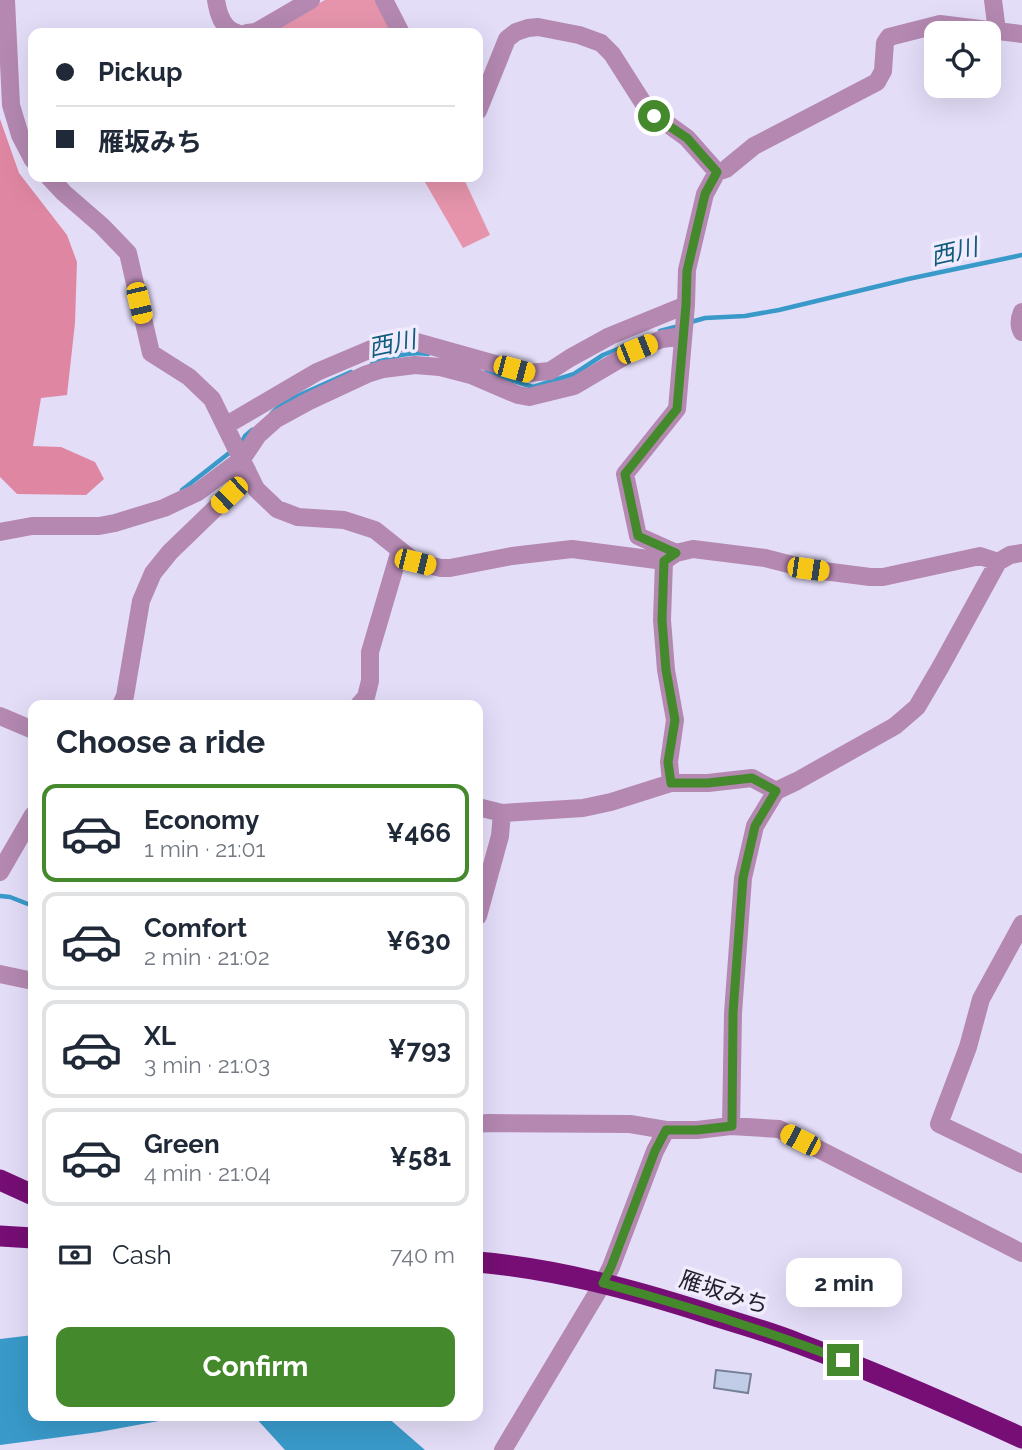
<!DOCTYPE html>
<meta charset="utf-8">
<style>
body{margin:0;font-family:Raleway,"Noto Sans JP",sans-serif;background:#f6f6f7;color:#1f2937;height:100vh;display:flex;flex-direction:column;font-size:26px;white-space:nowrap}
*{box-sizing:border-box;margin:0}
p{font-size:23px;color:#747a83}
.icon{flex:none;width:38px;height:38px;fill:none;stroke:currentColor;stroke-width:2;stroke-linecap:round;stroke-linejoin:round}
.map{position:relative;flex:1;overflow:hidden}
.side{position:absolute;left:28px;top:700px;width:455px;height:721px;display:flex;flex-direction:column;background:#fff;border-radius:14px;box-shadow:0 7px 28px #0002}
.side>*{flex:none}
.guide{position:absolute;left:28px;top:28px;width:455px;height:154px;border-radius:14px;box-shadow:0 7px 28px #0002;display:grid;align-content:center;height:154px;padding:0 28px;background:#fff}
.buttons{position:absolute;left:924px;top:21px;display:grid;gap:14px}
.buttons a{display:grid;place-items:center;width:77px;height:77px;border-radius:14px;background:#fff;box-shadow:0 7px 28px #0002;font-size:35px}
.end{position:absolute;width:32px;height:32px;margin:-16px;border:9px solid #45892d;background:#fff;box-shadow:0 0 0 4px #fff}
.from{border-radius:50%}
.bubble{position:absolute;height:49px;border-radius:14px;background:#fff;box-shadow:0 7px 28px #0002;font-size:23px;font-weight:700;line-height:49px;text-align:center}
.car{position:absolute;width:21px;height:42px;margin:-21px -10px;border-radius:9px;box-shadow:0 0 5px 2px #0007;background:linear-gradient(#f5c518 24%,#345 0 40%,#f5c518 0 76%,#345 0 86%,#f5c518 0)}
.guide b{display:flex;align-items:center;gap:24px;height:66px;font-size:26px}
.guide b+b{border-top:2px solid #e0e1e3}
.guide i{width:18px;height:18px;background:#1f2937}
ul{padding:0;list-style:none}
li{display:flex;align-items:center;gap:21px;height:98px;margin:0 14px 10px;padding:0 14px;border:4px solid #e0e1e3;border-radius:14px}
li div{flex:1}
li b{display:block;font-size:26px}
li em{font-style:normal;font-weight:700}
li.current{border-color:#45892d}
li>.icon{width:63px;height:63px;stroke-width:1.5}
h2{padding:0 28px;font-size:32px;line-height:84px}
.pay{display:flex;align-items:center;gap:18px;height:77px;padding:0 28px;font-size:26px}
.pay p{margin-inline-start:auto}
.action{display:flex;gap:14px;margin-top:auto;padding:14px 28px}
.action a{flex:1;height:80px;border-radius:14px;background:#45892d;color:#fff;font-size:28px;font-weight:700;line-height:80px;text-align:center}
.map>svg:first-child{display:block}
.green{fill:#e594ac}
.forest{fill:#df86a2}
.water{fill:#399aca}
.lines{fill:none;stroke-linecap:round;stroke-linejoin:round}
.stream{stroke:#399aca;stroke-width:4.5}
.building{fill:#c1cde6;stroke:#758097;stroke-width:2}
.minor{stroke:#b488b1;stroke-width:18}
.highway{stroke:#760e75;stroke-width:21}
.route{stroke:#45892d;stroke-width:9}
.labels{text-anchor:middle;stroke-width:7;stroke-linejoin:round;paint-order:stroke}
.street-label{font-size:23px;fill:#22202a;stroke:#f0ecfd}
.water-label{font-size:24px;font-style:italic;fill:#115b7c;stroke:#f0ecfd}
</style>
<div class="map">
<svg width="1022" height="1450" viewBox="0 0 1022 1450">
<rect width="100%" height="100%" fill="#e4ddf8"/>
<path class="green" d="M325 0H376L396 33H265Z
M422 177H463L490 235 463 248Z"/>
<path class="forest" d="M0 119 19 173 67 235 77 262 75 323 67 395 41 398 33 446 61 447 95 462 104 479 86 495 17 494 0 477Z"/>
<path class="water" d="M33 1335V1416H186L99 1432 0 1445V1339Z
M254 1416H386L425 1450H285Z"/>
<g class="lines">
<path class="stream" d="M691 322 705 318 745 316 779 310 908 279 1022 255
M660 331 679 326
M372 364C388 357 411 351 428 354
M486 372 533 387 574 374 603 355 630 344
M272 413 284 402 351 372
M240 445 245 436 252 430
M182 490 233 450
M0 896 10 897 33 906"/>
</g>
<path class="building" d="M716 1370 751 1374 748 1393 714 1388Z"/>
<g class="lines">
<path class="minor" d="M6 0 11 105 20 135 33 160
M216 0C218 13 222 29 237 33
M384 0 401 33
M993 0 997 31
M247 33 256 32 311 0
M478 111 507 39 516 32 528 28 538 27 579 35 601 43 612 54 647 109 687 138 717 172
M49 177 64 193 102 226 128 253 151 353 189 377 212 399 256 489 277 509 298 517 344 520 375 530 415 562 441 568H450L512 556 572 549 664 561 676 553 693 549 765 558 808 569 870 577H883L980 556 998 562
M1022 312C1019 319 1018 325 1022 332
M225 426 317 372 376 347 413 341 528 373 550 371 570 358 610 336 686 305
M0 532 32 526H99L115 523 164 508 198 492 242 459 258 435 276 419 309 401 367 374 383 369 415 365 440 367 471 375 518 395 529 397 574 386 637 349 662 339 683 336
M676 553 638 536 625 474 677 409 686 305 687 270 705 194 717 172 726 169 754 146 877 82 883 71 885 43 889 37 940 24 1022 34
M664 561 662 620 666 670 675 720 669 762 671 783
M121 705 125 696 141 601 153 573 170 552 229 495 247 470
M359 705 366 697 370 681V652L400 550
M0 716 33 730
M478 807 502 813 583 808 611 802 671 783H708L752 778 776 791
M0 872 33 815
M478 916 500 836 502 813
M1022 924 981 999 968 1047 939 1124 1022 1164
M0 974 33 981
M478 1124 488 1123 630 1124 666 1130H697L731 1126 779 1129 1022 1253
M731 1126 733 1013 743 878 755 826 776 791 797 781 895 726 917 707 941 666 998 562 1010 555 1022 553
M503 1450 603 1283 611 1267 655 1151 666 1130"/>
<path class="highway" d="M0 1180 33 1195
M0 1236 33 1238
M478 1262C556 1269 631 1289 706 1313 736 1323 767 1331 797 1343 873 1371 948 1404 1022 1438"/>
</g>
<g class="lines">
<path class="route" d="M654 116 687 138 717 172 705 194 687 271 686 305 677 409 625 474 638 536 676 553 664 561 662 620 666 670 675 720 668 762 671 783H708L752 778 776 791 755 826 743 878 733 1013 732 1126 697 1130H666L655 1151 611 1267 603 1283C684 1305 764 1330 843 1360"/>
</g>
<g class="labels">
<g class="street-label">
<text transform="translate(724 1292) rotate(18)" y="8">雁坂みち</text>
</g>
<g class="water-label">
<text transform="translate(954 252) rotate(-13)" y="8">西川</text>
<text transform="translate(392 344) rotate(-12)" y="8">西川</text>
</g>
</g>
</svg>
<div class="buttons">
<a><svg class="icon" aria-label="locate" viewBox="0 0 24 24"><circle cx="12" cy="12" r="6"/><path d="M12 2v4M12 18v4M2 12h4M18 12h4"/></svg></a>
</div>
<i class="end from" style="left:654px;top:116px"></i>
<i class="end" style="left:843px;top:1360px"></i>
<div class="bubble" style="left:786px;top:1258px;width:116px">2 min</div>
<i class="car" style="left:139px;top:303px;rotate:167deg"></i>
<i class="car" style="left:637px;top:349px;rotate:68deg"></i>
<i class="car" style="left:514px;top:369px;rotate:105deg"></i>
<i class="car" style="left:229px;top:495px;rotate:226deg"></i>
<i class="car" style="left:415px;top:562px;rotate:104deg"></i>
<i class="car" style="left:808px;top:569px;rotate:98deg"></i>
<i class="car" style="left:800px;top:1140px;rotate:297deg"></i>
<div class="guide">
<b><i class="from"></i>Pickup</b>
<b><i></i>雁坂みち</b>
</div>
<section class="side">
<h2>Choose a ride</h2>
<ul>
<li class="current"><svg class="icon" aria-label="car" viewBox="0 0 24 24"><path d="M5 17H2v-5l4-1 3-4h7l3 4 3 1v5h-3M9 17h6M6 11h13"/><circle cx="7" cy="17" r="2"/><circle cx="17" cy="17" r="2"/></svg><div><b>Economy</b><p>1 min · 21:01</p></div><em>¥466</em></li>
<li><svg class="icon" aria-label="car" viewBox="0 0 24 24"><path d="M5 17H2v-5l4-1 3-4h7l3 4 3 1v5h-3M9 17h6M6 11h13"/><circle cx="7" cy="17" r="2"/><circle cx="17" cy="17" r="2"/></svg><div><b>Comfort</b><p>2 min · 21:02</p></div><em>¥630</em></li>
<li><svg class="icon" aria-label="car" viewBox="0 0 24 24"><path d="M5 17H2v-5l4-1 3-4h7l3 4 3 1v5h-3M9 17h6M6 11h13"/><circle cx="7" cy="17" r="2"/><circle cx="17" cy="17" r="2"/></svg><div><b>XL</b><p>3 min · 21:03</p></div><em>¥793</em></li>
<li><svg class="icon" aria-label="car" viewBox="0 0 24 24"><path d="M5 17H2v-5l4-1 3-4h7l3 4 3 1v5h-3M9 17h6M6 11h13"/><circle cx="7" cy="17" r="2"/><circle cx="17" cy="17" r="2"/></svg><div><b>Green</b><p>4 min · 21:04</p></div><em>¥581</em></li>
</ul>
<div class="pay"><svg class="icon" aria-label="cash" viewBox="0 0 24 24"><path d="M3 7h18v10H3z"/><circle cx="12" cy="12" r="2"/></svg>Cash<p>740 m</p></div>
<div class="action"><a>Confirm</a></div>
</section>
</div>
